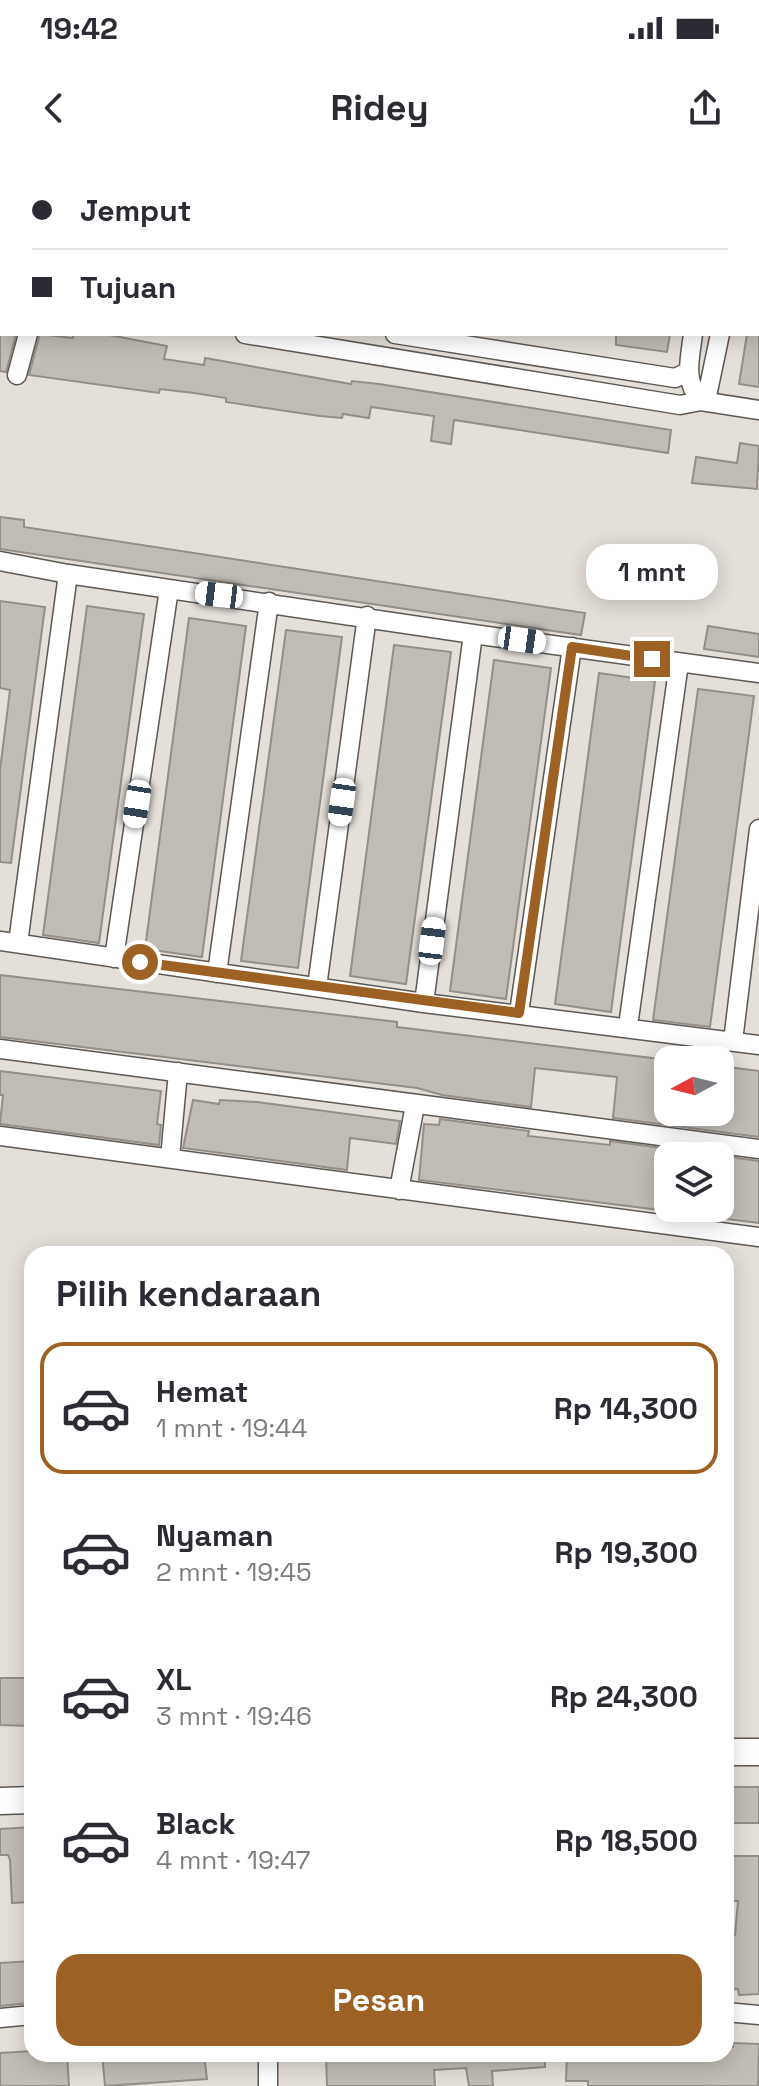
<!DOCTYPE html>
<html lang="id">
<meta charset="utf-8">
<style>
body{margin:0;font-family:"Space Grotesk",sans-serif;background:#f2f2f3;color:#2b2b33;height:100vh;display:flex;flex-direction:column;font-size:30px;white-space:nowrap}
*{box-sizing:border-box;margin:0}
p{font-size:26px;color:#7c7c81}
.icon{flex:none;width:44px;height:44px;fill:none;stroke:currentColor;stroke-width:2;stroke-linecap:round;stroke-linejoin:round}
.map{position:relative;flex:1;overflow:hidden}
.side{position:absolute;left:24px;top:1086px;width:710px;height:816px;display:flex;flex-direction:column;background:#fff;border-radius:24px;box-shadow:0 4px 20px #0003}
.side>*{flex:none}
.top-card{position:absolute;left:0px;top:0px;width:760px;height:176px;box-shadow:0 4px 20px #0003;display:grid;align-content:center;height:176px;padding:0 32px;background:#fff}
.needle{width:52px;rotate:263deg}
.fabs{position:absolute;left:654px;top:886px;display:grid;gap:16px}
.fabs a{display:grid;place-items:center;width:80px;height:80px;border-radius:16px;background:#fff;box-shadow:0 4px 20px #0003;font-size:40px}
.end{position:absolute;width:36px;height:36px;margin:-18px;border:10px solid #9d6223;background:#fff;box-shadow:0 0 0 4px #fff}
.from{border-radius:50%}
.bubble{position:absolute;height:56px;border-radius:24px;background:#fff;box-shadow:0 4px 20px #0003;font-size:26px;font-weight:700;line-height:56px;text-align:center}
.car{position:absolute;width:24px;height:48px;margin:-24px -12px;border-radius:10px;box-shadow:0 0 6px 2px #0007;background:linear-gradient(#fff 24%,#345 0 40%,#fff 0 76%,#345 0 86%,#fff 0)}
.top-card b{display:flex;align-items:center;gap:28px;height:76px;font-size:30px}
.top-card b+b{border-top:2px solid #e1e1e2}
.top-card i{width:20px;height:20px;background:#2b2b33}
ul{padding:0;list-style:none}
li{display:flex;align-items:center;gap:24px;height:132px;margin:0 16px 12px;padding:0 16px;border:4px solid transparent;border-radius:24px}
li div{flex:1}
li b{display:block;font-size:30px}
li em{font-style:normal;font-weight:700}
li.current{border-color:#9d6223}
li>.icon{width:72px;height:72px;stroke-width:1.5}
h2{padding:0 32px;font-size:36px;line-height:96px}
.button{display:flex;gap:16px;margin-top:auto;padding:16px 32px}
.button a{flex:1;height:92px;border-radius:24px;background:#9d6223;color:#fff;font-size:32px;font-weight:700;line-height:92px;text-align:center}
.status{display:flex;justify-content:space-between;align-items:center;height:56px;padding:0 40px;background:#fff;direction:ltr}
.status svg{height:22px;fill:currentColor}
header{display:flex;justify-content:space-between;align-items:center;height:104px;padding:0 32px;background:#fff;font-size:36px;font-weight:700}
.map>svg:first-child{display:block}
.building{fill:#c2bcb6;stroke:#948e89;stroke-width:2}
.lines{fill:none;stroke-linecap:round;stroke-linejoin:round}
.minor-casing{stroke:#5d5853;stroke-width:21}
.secondary-casing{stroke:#5d5853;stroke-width:29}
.minor{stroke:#fff;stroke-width:18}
.secondary{stroke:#fff;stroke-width:26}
.route{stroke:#9d6223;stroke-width:10}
</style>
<div class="status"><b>19:42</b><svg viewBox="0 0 49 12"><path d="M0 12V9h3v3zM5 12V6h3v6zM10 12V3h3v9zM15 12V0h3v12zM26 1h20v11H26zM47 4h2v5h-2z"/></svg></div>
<header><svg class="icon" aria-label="back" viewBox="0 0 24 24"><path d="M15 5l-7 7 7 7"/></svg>Ridey<svg class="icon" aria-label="share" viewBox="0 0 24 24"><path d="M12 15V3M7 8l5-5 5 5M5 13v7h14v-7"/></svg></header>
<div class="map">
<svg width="759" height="1926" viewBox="0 0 759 1926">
<rect width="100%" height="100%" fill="#e5dfd9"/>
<path class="building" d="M759 163V227L739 224 747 174H758Z
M0 174H16L6 212 0 211Z
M40 174 73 178V174H104L167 186 164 199 204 205 205 198 351 224 352 221 379 224 671 270 668 293 454 260 451 284 431 281 434 256 371 247 369 258 343 254 342 258 320 256 226 242V238L194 233 160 229 159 233 29 215Z
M616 174H670L667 192 616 185Z
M740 283 759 286 757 329 692 323 696 297 737 303Z
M0 357 24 360V367L585 453 581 475 0 389Z
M0 441 45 447 11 703 0 702V610L10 530 0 528Z
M87 446 144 454 99 783 43 775Z
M189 458 246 466 202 797 145 789Z
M708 466 759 474V497L704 489Z
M286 470 342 477 298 808 241 801Z
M394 485 451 492 406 824 350 816Z
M494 500 551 508 506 839 450 831Z
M599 513 655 521 611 852 555 844Z
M698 529 754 536 710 867 653 860Z
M0 815 372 859 397 862V867L668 900V952H720V906L759 911V977L613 958 617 917 535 908 531 947 442 935 417 928 0 877Z
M0 911 161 931 157 964 161 965 159 985 0 964 3 935H0Z
M193 940 219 944 220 940 257 942 400 961 396 984 350 978 347 1010 183 988Z
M440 959 529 971 528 976 610 985V981L759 1001V1063L720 1058V996H668V1051L419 1020 424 964 439 965Z
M0 1518H32V1566L0 1565Z
M728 1627H759V1663H728Z
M32 1667V1742L12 1743 10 1700 8 1695H0V1669Z
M726 1696H759V1834L739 1835 738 1829 726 1830V1776L735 1775 738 1741H726Z
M32 1801 30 1843 0 1846V1803Z
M733 1883 759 1884 758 1926H588V1921H566L567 1894H726V1887H733Z
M32 1891V1894H67L69 1926H0V1893Z
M102 1894H204L207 1919 105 1926Z
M326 1894H545V1907L492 1911 493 1926H469L466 1908 434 1910 435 1926H327Z"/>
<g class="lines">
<g class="minor-casing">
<path id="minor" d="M146 0 151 2
M214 2V0
M338 2V0
M466 2 467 0
M591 2 592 0
M719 2 720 0
M745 2V0
M0 60 2 61
M0 88 2 89
M245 174 680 245 701 241 707 236 720 174
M395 174 675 218 688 212
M693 174C690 199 683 221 701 241L759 250
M17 215 28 174
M0 401 68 414 473 474 759 513
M0 781 424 843 759 885
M18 783 68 414
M114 798 169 429
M217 813 269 442
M317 827 367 456
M424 843 473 474
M519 853 572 487
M628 866 679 503
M733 881 759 669
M0 889 759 989
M0 976 759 1077
M170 998 178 912
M399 1030 415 945
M726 1852 759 1855
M0 1858 32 1855
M268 1926V1894"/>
</g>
<g class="secondary-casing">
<path id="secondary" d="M726 1592H759
M0 1641 32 1640"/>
</g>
<use href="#minor" class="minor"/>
<use href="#secondary" class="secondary"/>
</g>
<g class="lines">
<path class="route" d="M140 802 519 853 572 487 652 499"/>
</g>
</svg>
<div class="fabs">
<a><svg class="needle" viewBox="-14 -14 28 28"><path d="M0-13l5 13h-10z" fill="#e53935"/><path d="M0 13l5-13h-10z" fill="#7c7c81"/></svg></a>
<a><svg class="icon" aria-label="layers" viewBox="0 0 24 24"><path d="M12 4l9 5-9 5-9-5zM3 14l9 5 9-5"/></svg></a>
</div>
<i class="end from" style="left:140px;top:802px"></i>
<i class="end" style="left:652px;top:499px"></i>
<div class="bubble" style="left:586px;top:384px;width:132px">1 mnt</div>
<i class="car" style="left:219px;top:435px;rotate:277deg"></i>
<i class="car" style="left:522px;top:480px;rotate:98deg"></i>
<i class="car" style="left:342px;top:642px;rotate:188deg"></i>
<i class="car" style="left:137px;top:644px;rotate:189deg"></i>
<i class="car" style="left:432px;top:781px;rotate:7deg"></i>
<div class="top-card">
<b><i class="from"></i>Jemput</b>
<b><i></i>Tujuan</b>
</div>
<section class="side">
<h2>Pilih kendaraan</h2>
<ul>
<li class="current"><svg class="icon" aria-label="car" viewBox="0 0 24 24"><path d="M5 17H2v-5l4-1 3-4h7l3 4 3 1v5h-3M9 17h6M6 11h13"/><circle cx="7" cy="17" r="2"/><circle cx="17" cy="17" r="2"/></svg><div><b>Hemat</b><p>1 mnt · 19:44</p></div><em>Rp 14,300</em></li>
<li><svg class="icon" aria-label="car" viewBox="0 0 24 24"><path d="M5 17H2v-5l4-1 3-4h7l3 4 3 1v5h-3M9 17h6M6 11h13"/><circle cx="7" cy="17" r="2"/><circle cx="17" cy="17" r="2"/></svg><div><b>Nyaman</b><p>2 mnt · 19:45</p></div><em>Rp 19,300</em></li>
<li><svg class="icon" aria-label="car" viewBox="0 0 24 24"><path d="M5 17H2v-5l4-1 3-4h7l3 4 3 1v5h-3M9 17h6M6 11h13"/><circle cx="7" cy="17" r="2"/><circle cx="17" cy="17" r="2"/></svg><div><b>XL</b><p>3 mnt · 19:46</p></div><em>Rp 24,300</em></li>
<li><svg class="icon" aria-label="car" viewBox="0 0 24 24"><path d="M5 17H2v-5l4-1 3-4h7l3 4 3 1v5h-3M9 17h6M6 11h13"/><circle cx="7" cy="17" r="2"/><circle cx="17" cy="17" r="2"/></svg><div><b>Black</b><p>4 mnt · 19:47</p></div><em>Rp 18,500</em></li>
</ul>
<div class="button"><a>Pesan</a></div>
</section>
</div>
